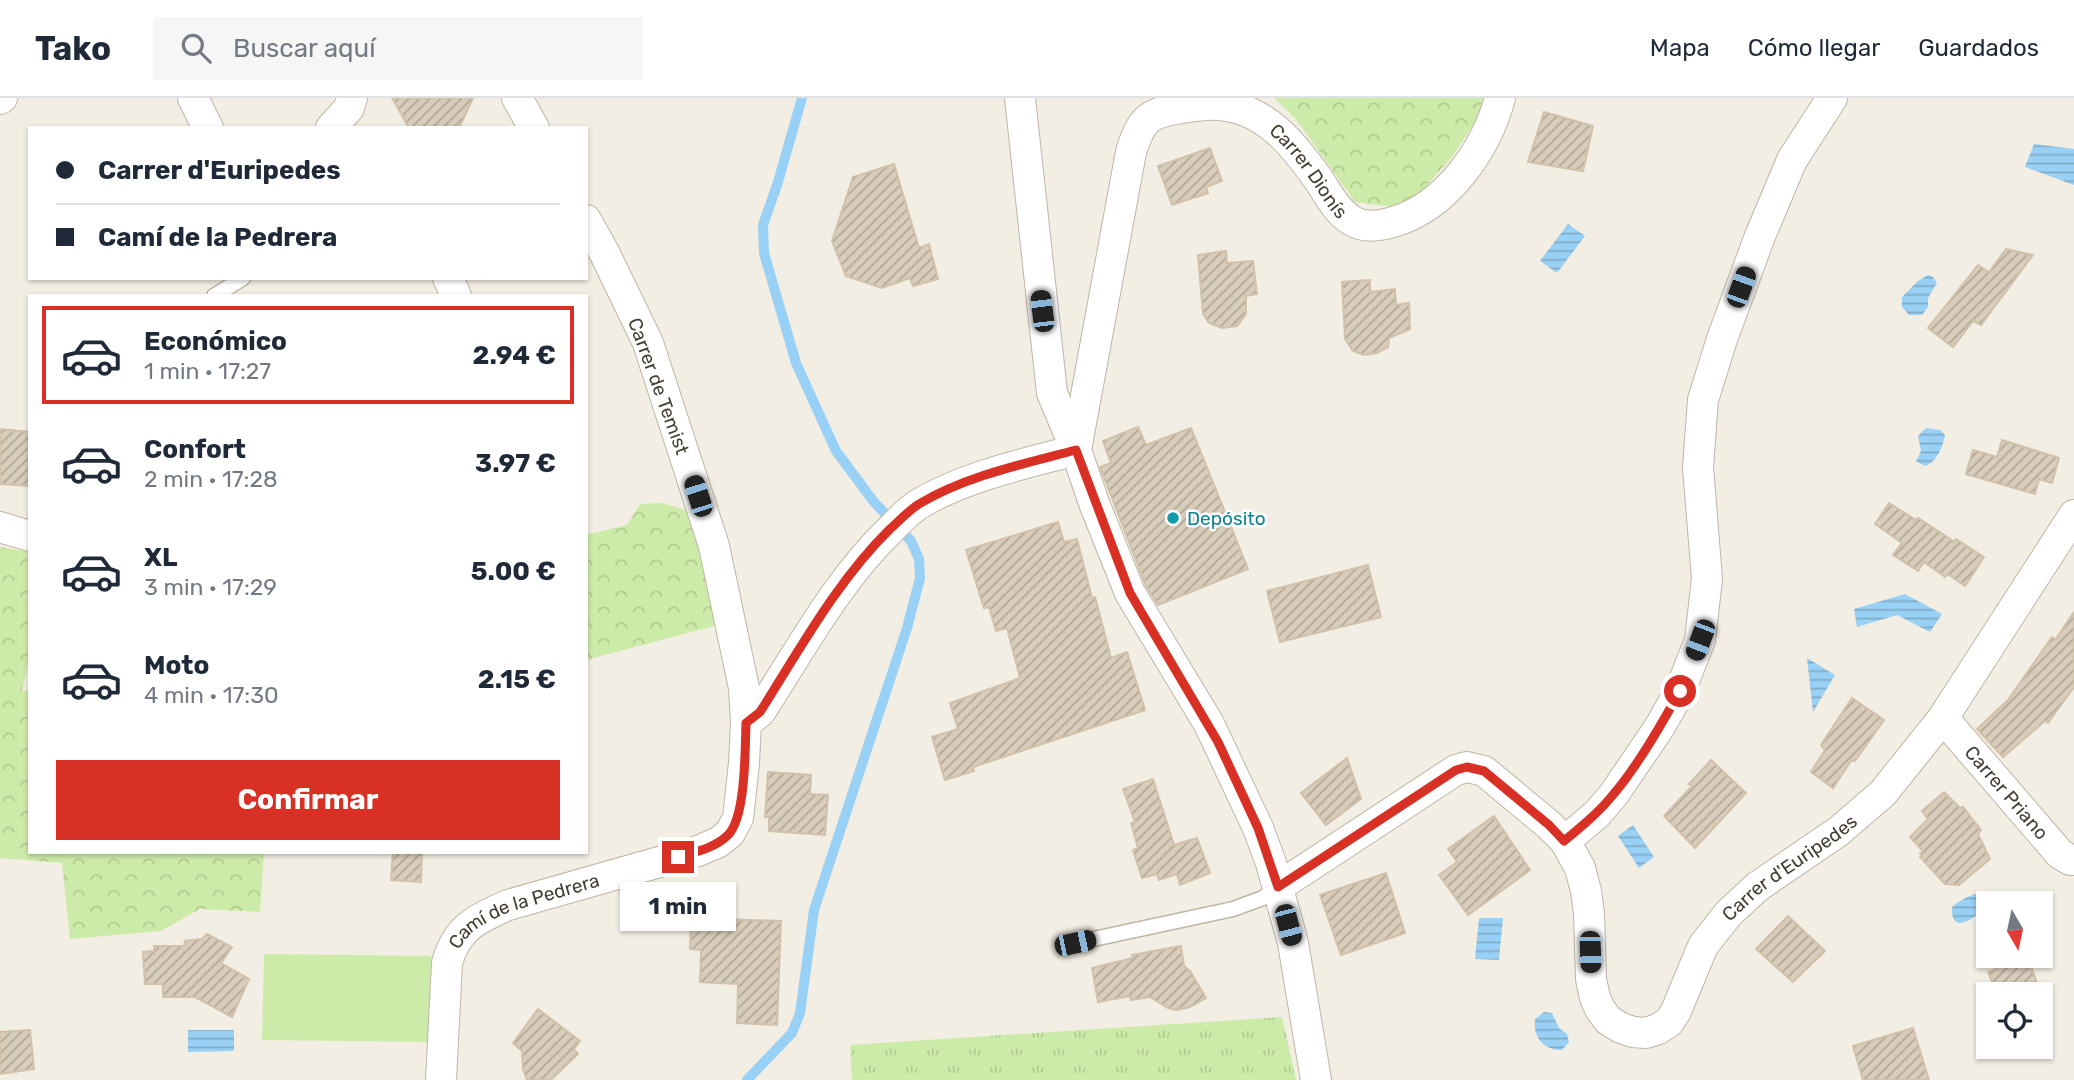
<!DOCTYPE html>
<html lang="es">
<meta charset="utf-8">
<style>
body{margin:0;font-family:Rubik,sans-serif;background:#f6f6f7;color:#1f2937;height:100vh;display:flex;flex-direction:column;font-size:26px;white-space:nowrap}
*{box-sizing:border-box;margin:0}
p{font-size:23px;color:#747a83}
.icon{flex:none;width:38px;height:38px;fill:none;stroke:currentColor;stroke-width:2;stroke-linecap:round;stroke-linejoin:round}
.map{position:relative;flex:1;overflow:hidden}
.sheet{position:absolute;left:28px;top:196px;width:560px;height:560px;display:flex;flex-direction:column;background:#fff;border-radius:0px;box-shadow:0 2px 5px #0004}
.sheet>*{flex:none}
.guide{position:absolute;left:28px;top:28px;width:560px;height:154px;border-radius:0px;box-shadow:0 2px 5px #0004;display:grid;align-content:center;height:154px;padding:0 28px;background:#fff}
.needle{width:46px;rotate:171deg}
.tools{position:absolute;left:1976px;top:793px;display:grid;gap:14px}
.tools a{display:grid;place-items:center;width:77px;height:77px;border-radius:0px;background:#fff;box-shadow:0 2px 5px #0004;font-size:35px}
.end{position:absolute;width:32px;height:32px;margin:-16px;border:9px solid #d93025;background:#fff;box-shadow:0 0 0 4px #fff}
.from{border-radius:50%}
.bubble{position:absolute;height:49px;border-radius:0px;background:#fff;box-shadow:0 2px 5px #0004;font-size:23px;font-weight:700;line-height:49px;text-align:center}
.car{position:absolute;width:21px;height:42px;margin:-21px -10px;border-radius:9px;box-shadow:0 0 5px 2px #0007;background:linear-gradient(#222 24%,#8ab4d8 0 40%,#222 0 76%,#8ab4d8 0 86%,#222 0)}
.guide b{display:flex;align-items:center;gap:24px;height:66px;font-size:26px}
.guide b+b{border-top:2px solid #e0e1e3}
.guide i{width:18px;height:18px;background:#1f2937}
ul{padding:12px 0 0;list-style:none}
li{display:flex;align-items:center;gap:21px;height:98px;margin:0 14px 10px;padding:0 14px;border:4px solid transparent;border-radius:0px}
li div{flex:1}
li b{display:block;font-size:26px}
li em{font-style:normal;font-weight:700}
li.on{border-color:#d93025}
li>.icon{width:63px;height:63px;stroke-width:1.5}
.button{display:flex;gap:14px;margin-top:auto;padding:14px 28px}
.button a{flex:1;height:80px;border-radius:0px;background:#d93025;color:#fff;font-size:28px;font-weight:700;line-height:80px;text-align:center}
header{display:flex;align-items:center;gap:42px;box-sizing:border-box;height:98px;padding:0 35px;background:#fff;border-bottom:2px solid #e0e1e3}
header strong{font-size:33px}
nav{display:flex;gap:38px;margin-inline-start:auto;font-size:24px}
.search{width:490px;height:63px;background:#f6f6f7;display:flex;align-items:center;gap:18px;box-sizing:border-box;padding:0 24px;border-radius:0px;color:#747a83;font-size:26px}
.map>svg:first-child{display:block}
.grass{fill:url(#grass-tufts)}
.forest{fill:url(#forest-crowns)}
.garden{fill:#cdeba8}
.water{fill:url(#water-rules)}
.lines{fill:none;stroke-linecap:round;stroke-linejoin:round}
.stream{stroke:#99d0f5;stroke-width:10}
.building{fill:url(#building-hatch);stroke:#d1c1aa;stroke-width:2}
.lane-casing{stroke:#bfb6a5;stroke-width:17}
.street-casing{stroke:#bfb6a5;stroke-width:32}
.lane{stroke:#fff;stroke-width:14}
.street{stroke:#fff;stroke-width:30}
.route{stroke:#d93025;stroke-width:9}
.culture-dot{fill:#0f9aa8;stroke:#fff;stroke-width:2.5}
.labels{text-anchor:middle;stroke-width:5;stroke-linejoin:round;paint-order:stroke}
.street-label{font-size:19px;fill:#453e33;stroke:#fff}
.culture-label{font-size:19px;fill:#0d838f;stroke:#fff;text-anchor:start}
</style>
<header>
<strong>Tako</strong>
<div class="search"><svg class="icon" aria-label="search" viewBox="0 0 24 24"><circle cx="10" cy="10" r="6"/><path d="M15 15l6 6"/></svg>Buscar aquí</div>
<nav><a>Mapa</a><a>Cómo llegar</a><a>Guardados</a></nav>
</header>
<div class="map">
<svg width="2074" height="982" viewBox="0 0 2074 982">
<defs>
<pattern id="grass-tufts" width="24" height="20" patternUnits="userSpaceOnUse" patternTransform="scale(1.75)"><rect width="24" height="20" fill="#cdeba8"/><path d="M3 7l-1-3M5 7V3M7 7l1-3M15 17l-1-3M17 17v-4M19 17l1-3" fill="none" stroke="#b1cb91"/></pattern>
<pattern id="forest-crowns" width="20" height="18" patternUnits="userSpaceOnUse" patternTransform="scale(1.75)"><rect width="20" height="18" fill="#cdeba8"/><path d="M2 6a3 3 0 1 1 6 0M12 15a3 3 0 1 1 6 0" fill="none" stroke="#b1cb91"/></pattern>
<pattern id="water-rules" width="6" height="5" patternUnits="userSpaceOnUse" patternTransform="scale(1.75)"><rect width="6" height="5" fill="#99d0f5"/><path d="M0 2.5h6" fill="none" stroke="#7faac7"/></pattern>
<pattern id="building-hatch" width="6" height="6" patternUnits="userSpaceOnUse" patternTransform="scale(1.75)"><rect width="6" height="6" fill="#d8ccba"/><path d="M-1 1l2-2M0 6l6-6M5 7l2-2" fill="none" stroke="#b1a798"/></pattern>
</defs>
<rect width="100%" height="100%" fill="#f3eee3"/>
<path class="grass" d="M1282 919 1296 982H852L850 947Z"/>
<path class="forest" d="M1274 0H1483L1477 22 1451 60 1420 95 1394 109 1355 104 1296 21Z
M662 405 689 413 718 527 586 562V437L627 427 640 406Z
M0 449 30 454V558L22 592 30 594V754H264L260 814 200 811 161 833 70 841 62 765 0 760Z"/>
<path class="garden" d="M264 856 431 858 430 944 262 942Z"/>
<path class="water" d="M2034 46 2074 51V87L2025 69Z
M1568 126 1585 138 1557 175 1540 163Z
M1928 177 1933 179 1937 185 1928 200V209L1922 217H1909L1902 209V199L1918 183Z
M1926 330 1940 332 1945 337C1943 349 1936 365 1925 368L1916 363 1921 353 1918 338Z
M1905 496 1942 516 1930 534 1897 517 1857 529 1854 511Z
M1807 560 1835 577 1813 614Z
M1633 727 1654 759 1639 770 1618 738Z
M1988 793 1991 798 1990 804 1988 805 1987 809C1976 818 1951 840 1952 809 1961 801 1976 794 1988 793Z
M1479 820H1503L1499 862 1475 861Z
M1544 914 1552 915 1559 930 1567 936 1569 944 1562 952C1543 952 1533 939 1535 921Z
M188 932H234V953L188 954Z"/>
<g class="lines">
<path class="stream" d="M747 982 792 935 800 915 814 812 907 530 920 480 919 461 911 443 874 404 836 353 796 265 764 155 763 127 778 84 802 0"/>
</g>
<path class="building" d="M392 0H473L459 30H409Z
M1544 14 1593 28 1583 73 1528 64Z
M1210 50 1222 83 1206 89 1208 95 1172 107 1158 68Z
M894 66 919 150 929 146 938 181 913 188 910 180 882 190 846 178 832 143 853 79Z
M2006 151 2033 157 1981 227 1973 223 1953 249 1928 230 1978 167 1989 174Z
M1226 153 1227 165 1253 163 1257 196 1246 198V216L1237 228 1222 230 1209 225 1203 216 1198 157Z
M1370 182V194L1395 191 1396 207 1409 205 1410 231 1389 240 1388 249 1377 255 1364 257 1353 253 1345 241 1342 184Z
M1138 329 1146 347 1191 330 1248 471 1158 507 1146 488 1100 369 1111 365 1103 343Z
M0 331 30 334V388L0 386Z
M2002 342 2059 360 2052 385 2039 381 2035 396 1966 376 1973 352 1997 359Z
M1889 405 1916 422 1918 420 1955 444 1956 441 1984 459 1965 488 1948 476 1945 479 1924 464 1918 473 1893 457 1902 445 1875 426Z
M1058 424 1064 444 1077 441 1092 500 1095 499 1111 560 1127 554 1145 612 973 669 974 673 945 682 932 639 958 631 950 605 1020 580 1007 530 996 533 989 509 984 510 966 452Z
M1368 467 1381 519 1280 544 1267 493Z
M2074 514V589L2048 625 2045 623 2003 659 1977 631 2008 602 2052 539 2055 542Z
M1852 600 1884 622 1855 663H1851L1833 690 1811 674 1825 652 1821 647Z
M1347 660 1361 701 1326 727 1301 695Z
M1711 662 1746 695 1695 750 1664 718 1692 688 1689 686Z
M768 674 811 677 810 696 828 697 825 737 769 733V719H765Z
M1153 681 1174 747 1197 740 1210 775 1180 787 1177 776 1159 782 1157 776 1142 780 1133 752 1138 750 1131 725 1135 724 1123 691Z
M1944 694 1960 710 1963 709 1981 732 1978 736 1990 761 1959 787 1945 786 1920 759 1922 758 1920 756 1923 753 1910 739 1928 721 1922 713Z
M1494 718 1530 772 1468 817 1439 777 1457 764 1448 751Z
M393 754H422L421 784 391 782Z
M1386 775 1405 835 1341 857 1320 797Z
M1788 818 1825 853 1793 884 1756 851Z
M691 820 781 823 777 927 737 925 738 886 700 884 701 852 690 851Z
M207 836 232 849 221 865 249 881 232 919 195 899H163V886H145L143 854 154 853V848H184L185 843 202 841Z
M1181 848 1184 868 1190 873 1206 900 1190 909 1176 912 1168 910 1150 899 1131 902 1130 898 1098 904 1092 870 1133 860 1132 857Z
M2027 858 2038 888 2020 896H1997L1988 874Z
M538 911 580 943 574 951 578 956 551 982H527L523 971 522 953 513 945Z
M1913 930 1929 982H1863L1853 948Z
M30 932 34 971 0 976V934Z"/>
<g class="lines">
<g class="lane-casing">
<path id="lane" d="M214 198 243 180
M1075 845 1233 811 1263 800 1278 789"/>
</g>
<g class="street-casing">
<g id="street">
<path d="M193 0 208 30"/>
<path d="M517 0 534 30"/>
<path d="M1020 0 1052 295 1076 352 1094 405 1130 495 1209 626 1258 730 1271 765 1293 845 1316 982"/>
<path id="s1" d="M1832 0 1792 62 1760 138 1722 241 1703 302 1698 369 1707 481 1700 542 1680 593 1659 630 1614 696 1597 716 1565 743 1580 770 1586 793 1589 815 1591 881 1595 900 1600 911 1608 922 1621 930 1633 934 1646 935 1658 931 1669 924 1676 913 1703 848 1728 816 1757 789 1839 733 1883 695 1943 620 2074 417"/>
<path d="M0 1 2 0"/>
<path d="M331 30 349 10 352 0"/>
<path d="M448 180 456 198"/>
<path id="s2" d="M1076 352 1131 54C1141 22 1148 14 1182 10 1194 8 1207 6 1219 7 1265 10 1294 47 1318 81 1328 95 1336 113 1351 122 1363 130 1380 128 1393 124 1446 109 1486 52 1500 0"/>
<path d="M0 429 30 438"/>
<path id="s3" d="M1943 620 2060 756 2070 762H2074"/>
<path d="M746 625 760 614C801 551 837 483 891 431 899 423 908 413 919 406 966 378 1024 366 1076 352"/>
<path d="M1278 789 1456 672 1467 669 1484 673 1549 727 1565 743"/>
<path id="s4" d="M441 982 447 865C457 829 477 821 508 807L698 753 719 744 730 735 738 720 744 665 746 625 744 590 714 448 648 245 604 154 586 122"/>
</g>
</g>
<use href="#lane" class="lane"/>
<use href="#street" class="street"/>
</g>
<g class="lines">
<path class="route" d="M678 759C695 754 715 750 728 737 746 719 745 651 746 625L760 614C800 551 837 483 890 431 899 423 908 413 919 406 966 378 1023 366 1076 352L1130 495 1218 644 1258 730 1278 789 1456 672 1467 669 1484 673 1549 727 1564 743C1581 729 1598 715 1612 698 1637 669 1661 627 1680 593"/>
</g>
<circle class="culture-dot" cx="1173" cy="420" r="7"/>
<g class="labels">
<g class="street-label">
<text dy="7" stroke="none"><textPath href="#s2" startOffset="530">Carrer Dionís</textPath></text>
<text transform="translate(659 288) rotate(70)" y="7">Carrer de Temist</text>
<text dy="7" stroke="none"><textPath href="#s3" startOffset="98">Carrer Priano</textPath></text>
<text dy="7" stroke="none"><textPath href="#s1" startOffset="1272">Carrer d'Euripedes</textPath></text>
<text dy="7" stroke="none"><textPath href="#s4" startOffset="217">Camí de la Pedrera</textPath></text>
</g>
<g class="culture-label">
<text x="1187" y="427">Depósito</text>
</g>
</g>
</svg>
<div class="tools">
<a><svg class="needle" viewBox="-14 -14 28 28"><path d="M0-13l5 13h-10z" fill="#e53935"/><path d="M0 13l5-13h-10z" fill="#747a83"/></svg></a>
<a><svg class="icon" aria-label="locate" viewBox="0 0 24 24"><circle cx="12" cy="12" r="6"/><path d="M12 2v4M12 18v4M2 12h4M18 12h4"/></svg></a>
</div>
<i class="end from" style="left:1680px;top:593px"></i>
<i class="end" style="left:678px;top:759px"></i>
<div class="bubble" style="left:620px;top:784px;width:116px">1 min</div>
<i class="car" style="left:1741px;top:189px;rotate:20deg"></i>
<i class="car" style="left:1042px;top:213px;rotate:353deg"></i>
<i class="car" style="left:698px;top:398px;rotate:342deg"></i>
<i class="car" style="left:1700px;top:542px;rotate:201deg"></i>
<i class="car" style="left:1288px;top:827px;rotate:165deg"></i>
<i class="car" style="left:1075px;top:845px;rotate:78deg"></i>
<i class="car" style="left:1590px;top:854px;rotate:178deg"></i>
<div class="guide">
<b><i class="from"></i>Carrer d'Euripedes</b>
<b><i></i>Camí de la Pedrera</b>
</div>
<section class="sheet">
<ul>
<li class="on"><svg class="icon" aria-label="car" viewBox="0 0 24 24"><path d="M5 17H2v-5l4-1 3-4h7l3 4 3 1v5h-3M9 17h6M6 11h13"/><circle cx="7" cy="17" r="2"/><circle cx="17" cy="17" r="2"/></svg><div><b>Económico</b><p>1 min · 17:27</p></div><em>2.94 €</em></li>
<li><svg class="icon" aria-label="car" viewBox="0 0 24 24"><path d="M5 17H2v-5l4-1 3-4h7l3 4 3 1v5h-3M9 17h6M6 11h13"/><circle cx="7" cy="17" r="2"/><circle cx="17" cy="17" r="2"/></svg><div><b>Confort</b><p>2 min · 17:28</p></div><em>3.97 €</em></li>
<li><svg class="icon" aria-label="car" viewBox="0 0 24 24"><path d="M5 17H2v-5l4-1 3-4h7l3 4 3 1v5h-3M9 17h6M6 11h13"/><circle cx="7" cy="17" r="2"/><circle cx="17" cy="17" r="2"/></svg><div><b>XL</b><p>3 min · 17:29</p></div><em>5.00 €</em></li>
<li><svg class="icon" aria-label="car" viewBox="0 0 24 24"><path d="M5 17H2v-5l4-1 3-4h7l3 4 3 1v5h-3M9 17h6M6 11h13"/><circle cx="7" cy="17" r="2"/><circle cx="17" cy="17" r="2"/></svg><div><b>Moto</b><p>4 min · 17:30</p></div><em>2.15 €</em></li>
</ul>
<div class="button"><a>Confirmar</a></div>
</section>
</div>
